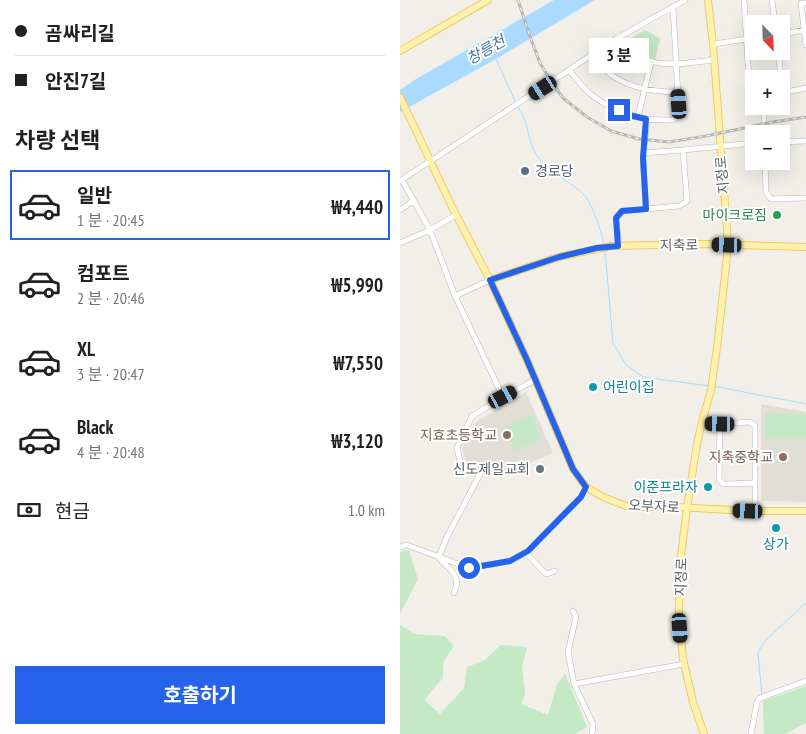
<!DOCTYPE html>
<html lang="ko">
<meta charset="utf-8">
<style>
body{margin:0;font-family:"PT Sans Narrow","Noto Sans KR",sans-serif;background:#f6f6f6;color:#202124;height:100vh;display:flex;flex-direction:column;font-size:19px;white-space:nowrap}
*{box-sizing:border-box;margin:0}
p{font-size:16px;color:#757577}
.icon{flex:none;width:28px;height:28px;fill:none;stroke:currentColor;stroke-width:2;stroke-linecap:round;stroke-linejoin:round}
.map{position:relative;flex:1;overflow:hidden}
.sheet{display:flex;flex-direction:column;background:#fff;width:400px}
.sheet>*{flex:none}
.top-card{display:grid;align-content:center;height:110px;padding:0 15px;background:#fff}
.needle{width:32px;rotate:157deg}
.buttons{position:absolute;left:345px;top:15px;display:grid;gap:10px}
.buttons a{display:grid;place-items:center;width:45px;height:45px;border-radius:0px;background:#fff;box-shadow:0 5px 20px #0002;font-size:25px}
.end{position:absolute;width:22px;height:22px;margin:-11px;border:6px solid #2563eb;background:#fff;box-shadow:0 0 0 2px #fff}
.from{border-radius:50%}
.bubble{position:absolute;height:35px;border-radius:0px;background:#fff;box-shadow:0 5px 20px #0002;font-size:16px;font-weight:700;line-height:35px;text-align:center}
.car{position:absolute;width:15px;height:30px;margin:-15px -8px;border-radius:6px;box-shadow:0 0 4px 1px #0007;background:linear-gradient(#222 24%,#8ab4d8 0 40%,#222 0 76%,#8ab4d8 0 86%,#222 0)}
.top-card b{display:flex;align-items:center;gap:18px;height:48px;font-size:19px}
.top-card b+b{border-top:1px solid #e0e0e0}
.top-card i{width:12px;height:12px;background:#202124}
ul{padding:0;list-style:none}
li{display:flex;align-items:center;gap:15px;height:70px;margin:0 10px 8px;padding:0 5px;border:2px solid transparent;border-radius:0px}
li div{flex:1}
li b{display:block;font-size:19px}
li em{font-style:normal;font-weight:700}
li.active{border-color:#2563eb}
li>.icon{width:45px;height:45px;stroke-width:1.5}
h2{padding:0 15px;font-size:22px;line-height:60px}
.pay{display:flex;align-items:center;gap:12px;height:55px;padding:0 15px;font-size:19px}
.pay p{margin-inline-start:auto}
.cta{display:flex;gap:10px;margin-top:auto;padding:10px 15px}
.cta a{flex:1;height:58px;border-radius:0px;background:#2563eb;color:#fff;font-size:20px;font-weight:700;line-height:58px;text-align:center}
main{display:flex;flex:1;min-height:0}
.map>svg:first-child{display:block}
.education{fill:#e1ded6}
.green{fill:#c5e8c5}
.water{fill:#aadaff}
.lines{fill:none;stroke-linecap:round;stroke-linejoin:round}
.stream{stroke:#aadaff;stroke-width:1}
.minor-casing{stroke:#b5b8bc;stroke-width:6}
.major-casing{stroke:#f2c960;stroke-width:8}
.minor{stroke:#fff;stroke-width:5}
.major{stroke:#fff2af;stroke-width:6}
.rail-casing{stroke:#b6b7b8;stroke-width:3}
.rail{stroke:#fff;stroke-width:1;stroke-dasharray:4;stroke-linecap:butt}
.route{stroke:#2563eb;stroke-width:6}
.service-dot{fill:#5c6f8a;stroke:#fff;stroke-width:2}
.leisure-dot{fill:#2e9e5b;stroke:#fff;stroke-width:2}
.culture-dot{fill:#0f9aa8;stroke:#fff;stroke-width:2}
.education-dot{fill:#8d6e63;stroke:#fff;stroke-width:2}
.worship-dot{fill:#6b7280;stroke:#fff;stroke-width:2}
.labels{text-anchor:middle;stroke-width:4;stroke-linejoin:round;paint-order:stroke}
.service-label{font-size:14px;fill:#4e5e75;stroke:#fff;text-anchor:start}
.street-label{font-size:14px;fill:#5f6368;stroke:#fff}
.leisure-label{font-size:14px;fill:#27864d;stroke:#fff;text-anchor:end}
.culture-label{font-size:14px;fill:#0d838f;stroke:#fff;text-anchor:start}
.education-label{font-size:14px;fill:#785e54;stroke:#fff;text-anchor:end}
.worship-label{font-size:14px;fill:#5b616d;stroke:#fff;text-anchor:end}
.water-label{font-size:15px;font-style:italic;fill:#4174aa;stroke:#fff}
</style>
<main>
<section class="sheet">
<div class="top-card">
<b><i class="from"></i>곰싸리길</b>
<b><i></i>안진7길</b>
</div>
<h2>차량 선택</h2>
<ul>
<li class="active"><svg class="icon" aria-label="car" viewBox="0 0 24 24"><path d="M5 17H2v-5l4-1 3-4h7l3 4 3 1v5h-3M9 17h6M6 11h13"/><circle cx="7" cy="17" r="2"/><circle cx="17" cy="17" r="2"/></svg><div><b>일반</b><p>1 분 · 20:45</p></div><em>₩4,440</em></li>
<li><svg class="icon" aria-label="car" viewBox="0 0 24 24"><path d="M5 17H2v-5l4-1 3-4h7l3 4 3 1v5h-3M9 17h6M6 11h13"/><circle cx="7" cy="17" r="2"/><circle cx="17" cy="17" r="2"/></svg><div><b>컴포트</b><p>2 분 · 20:46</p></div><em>₩5,990</em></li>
<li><svg class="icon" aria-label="car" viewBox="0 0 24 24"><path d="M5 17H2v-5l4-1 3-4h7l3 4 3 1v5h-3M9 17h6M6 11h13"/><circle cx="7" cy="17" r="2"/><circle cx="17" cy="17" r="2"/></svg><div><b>XL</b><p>3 분 · 20:47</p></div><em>₩7,550</em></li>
<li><svg class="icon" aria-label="car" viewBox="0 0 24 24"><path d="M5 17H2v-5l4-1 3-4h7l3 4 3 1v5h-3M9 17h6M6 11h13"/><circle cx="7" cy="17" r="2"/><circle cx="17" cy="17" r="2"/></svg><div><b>Black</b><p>4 분 · 20:48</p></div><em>₩3,120</em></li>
</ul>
<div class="pay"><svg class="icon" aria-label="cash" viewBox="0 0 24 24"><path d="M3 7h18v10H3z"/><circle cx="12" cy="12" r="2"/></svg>현금<p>1.0 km</p></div>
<div class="cta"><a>호출하기</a></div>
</section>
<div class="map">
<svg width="406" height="734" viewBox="0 0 406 734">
<rect width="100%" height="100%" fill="#f1efe8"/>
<path class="education" d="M126 392 153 453 98 477 66 463 62 448 76 422Z
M361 404 406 412V502L361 501Z"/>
<path class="green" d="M245 30 260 38 255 60 231 48 225 42Z
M365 413 406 415V439H366Z
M131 415 141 439 115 451 105 427Z
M9 550 18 579 0 614V552Z
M0 625 14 634 45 636 54 646 43 662V678L24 700 40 714 64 688 67 667 85 660 101 645 127 647 122 667 125 694 121 704 148 715 157 685 165 673 187 727 175 734H0Z
M406 686V723L385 734H364L363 701Z"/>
<path class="water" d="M154 0H195L96 59 0 112V90L16 79Z"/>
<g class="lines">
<path class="stream" d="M96 59 116 103
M118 107C120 111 123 116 125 121 129 133 130 146 138 157 151 175 173 182 186 197 192 205 203 235 204 245
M205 251 213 343 226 365 243 377 310 386
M313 386 406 404
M362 696 358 652 366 640 406 603"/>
<g class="minor-casing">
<path id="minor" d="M344 0 350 95 354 98
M372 0 375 24
M406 3H401L406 45
M381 34 406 30
M216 39C226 48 237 57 250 61 267 67 296 62 314 60
M313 44 354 38
M378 51 383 93
M191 56C196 60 200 66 205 70 224 87 252 92 278 92
M169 70C176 79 184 89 193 96 208 107 228 116 246 119 255 120 264 120 273 120L279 115 273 7
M382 93 406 88
M364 106V134
M238 117 251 62
M381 142 406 141
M243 153 283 150
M365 161 366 192 371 199 406 198
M2 180 30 230 55 296 103 397
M0 181 216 39 285 0
M246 209 243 158 247 119
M0 210 14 200
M0 243 30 230 56 215
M219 246 216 218 222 211 279 206 287 201 283 150 354 143
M55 296 90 280
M302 422 320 424 350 422 355 426V511
M320 424 319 479 323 484 355 483
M0 547 7 545 69 568 93 564 110 561 128 551 181 497 186 487
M128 551 129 556 145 573 147 574 155 571
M54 593C62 576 51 571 40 559L39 556 47 537 80 474 62 469 57 448 72 416 103 397 135 380
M173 611 176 617 168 652 174 684 193 724 192 734
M174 684 284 664
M351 734 357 702 360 698 406 681"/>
</g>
<g class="major-casing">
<path id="major" d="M0 51 88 0
M0 97 53 209 90 280 127 360 173 469 186 487 203 497 226 506 232 507H277L348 511H406
M90 280 159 257 211 246 303 244 406 247
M304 734 293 702 283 659 279 613 280 563 287 508 297 444 302 422 311 390 317 348 327 256V231L313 44 308 0"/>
</g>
<use href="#minor" class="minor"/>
<use href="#major" class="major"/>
<g class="rail-casing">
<path id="rail" d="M118 0 128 31 140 63 152 83 163 98 187 117 211 131 239 139 269 142 306 136 373 122 406 117"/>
</g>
<use href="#rail" class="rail"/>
</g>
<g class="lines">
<path class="route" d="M69 568 93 564 110 561 128 551 181 497 186 487 173 469 127 360 90 280 159 257 197 248 218 246 216 218 222 211 246 209 243 158 246 119 229 115 219 110"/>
</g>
<circle class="service-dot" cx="125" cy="171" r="5"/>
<circle class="leisure-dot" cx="377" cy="215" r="5"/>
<g class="culture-dot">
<circle cx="193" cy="387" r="5"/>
<circle cx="308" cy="487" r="5"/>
<circle cx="376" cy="528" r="5"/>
</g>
<g class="education-dot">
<circle cx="107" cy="435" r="5"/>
<circle cx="383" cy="457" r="5"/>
</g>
<circle class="worship-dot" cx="140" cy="469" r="5"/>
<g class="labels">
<g class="service-label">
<text x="135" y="176">경로당</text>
</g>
<g class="street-label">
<text transform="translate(322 175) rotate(-95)" y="5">지정로</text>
<text transform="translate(279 245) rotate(-1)" y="5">지축로</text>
<text transform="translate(254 506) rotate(3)" y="5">오부자로</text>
<text transform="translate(281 577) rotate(-88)" y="5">지정로</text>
</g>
<g class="leisure-label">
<text x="367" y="220">마이크로짐</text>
</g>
<g class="culture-label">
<text x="203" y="392">어린이집</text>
<text x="298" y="492" text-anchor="end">이준프라자</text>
<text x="376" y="549" text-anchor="middle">상가</text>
</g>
<g class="education-label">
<text x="97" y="440">지효초등학교</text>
<text x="373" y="462">지축중학교</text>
</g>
<g class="worship-label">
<text x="130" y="474">신도제일교회</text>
</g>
<g class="water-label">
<text transform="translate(86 50) rotate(-30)" y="5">창릉천</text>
</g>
</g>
</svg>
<div class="buttons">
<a><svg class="needle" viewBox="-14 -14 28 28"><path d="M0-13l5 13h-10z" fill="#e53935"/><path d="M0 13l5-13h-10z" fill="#757577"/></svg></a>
<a>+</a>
<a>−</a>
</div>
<i class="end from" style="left:69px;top:568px"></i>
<i class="end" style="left:219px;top:110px"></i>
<div class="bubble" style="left:189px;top:38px;width:60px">3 분</div>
<i class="car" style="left:143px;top:88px;rotate:237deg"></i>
<i class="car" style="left:279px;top:104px;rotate:356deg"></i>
<i class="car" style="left:327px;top:245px;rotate:272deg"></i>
<i class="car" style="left:103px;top:397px;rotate:62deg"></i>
<i class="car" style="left:320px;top:424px;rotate:271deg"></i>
<i class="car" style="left:348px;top:511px;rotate:272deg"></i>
<i class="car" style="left:280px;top:628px;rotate:176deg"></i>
</div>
</main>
